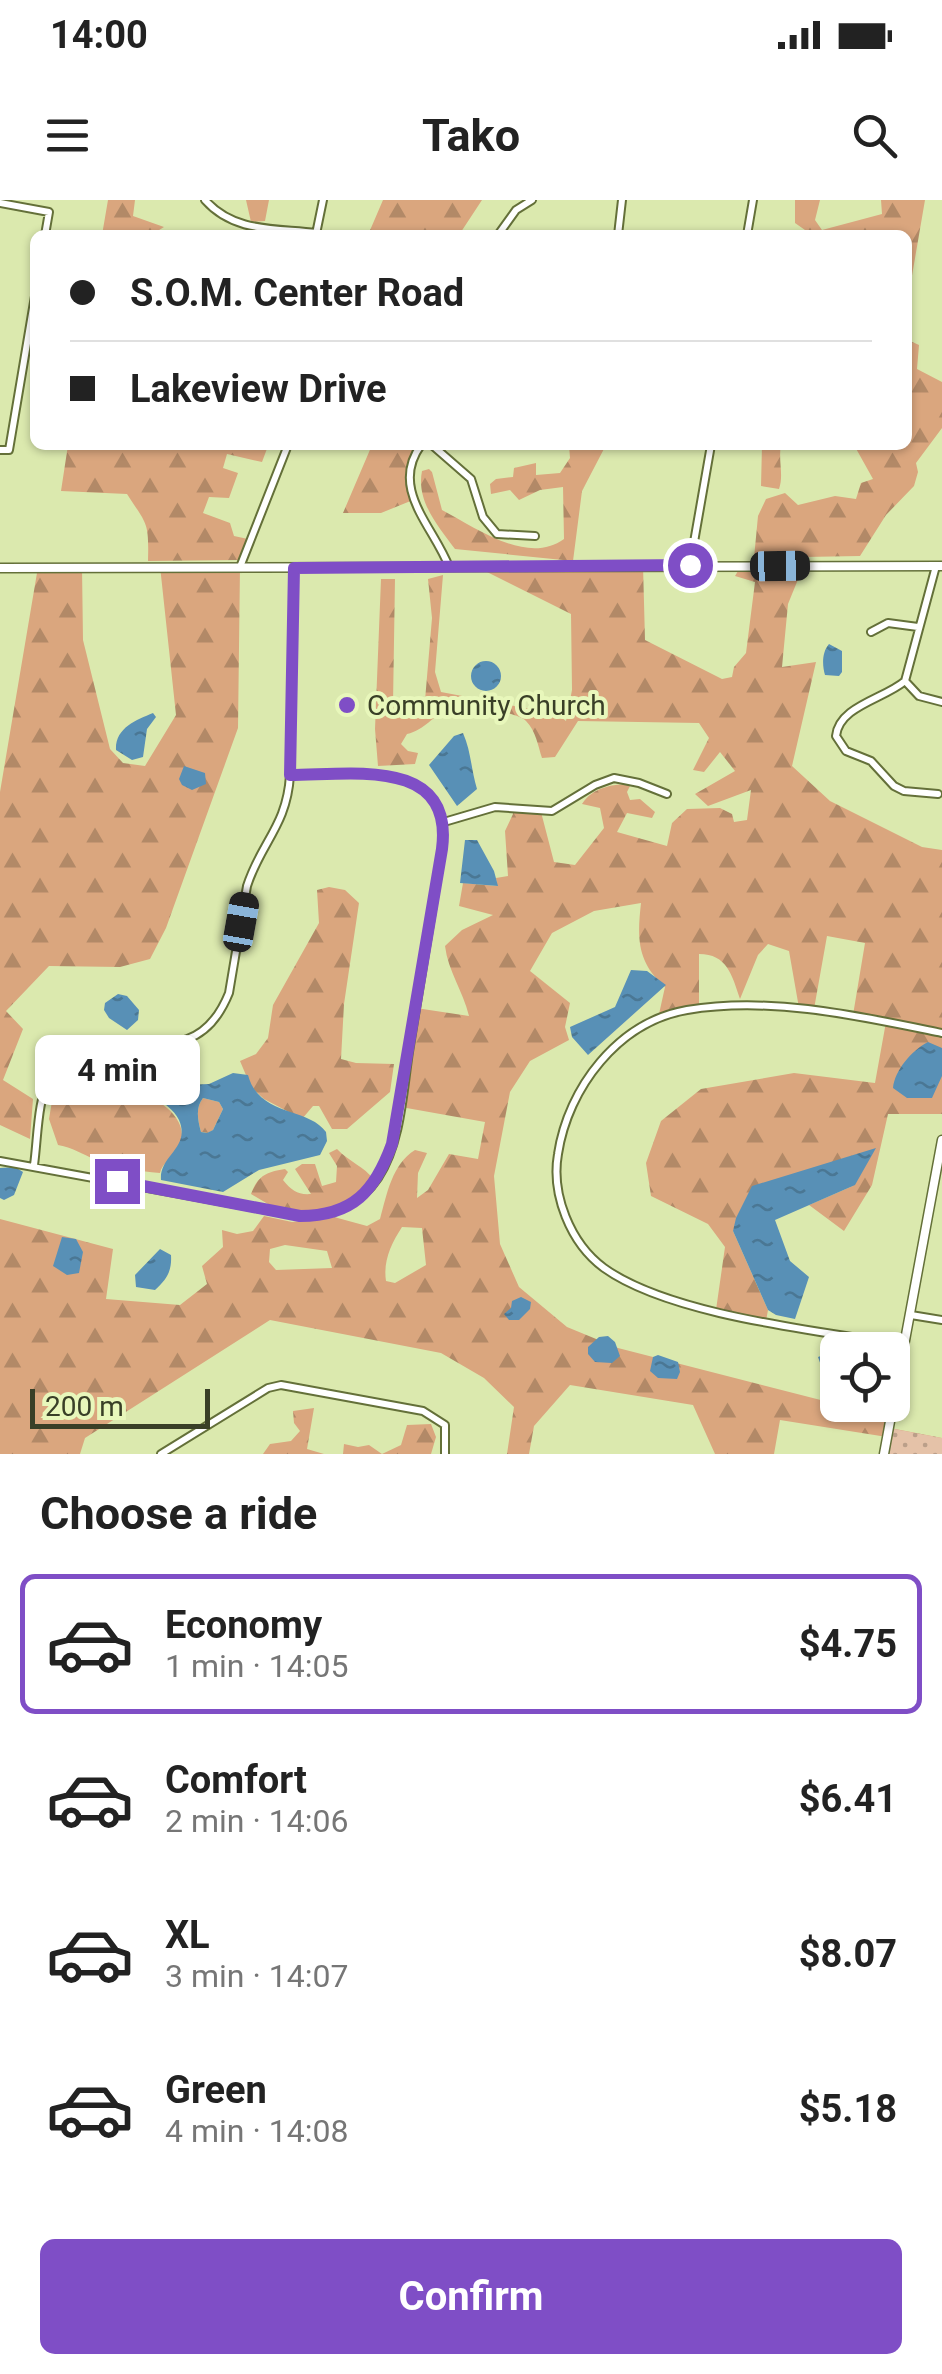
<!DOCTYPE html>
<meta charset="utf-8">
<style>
body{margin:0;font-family:Roboto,sans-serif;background:#f6f6f6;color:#222;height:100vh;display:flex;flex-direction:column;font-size:38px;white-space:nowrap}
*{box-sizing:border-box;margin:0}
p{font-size:32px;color:#767676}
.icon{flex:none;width:55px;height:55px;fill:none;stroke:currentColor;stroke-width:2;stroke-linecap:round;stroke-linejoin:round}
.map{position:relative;height:1254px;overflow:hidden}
.details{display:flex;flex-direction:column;background:#fff;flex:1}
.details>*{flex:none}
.top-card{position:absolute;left:30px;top:30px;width:882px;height:220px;border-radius:15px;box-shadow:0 2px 8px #0004;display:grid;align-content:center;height:220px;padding:0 40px;background:#fff}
.buttons{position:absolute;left:820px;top:1132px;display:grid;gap:20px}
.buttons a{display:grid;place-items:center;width:90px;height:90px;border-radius:15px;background:#fff;box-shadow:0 2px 8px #0004;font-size:50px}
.scale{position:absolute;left:30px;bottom:25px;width:180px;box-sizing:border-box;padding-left:10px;border:5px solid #393f27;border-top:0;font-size:28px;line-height:35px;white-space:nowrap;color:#393f27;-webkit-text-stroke:8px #e8f7bb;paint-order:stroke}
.end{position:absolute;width:45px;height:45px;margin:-22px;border:12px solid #7f4ec6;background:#fff;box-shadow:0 0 0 5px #fff}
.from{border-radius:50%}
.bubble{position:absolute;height:70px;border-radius:15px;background:#fff;box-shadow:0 2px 8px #0004;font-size:32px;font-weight:700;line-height:70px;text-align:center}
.car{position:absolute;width:30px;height:60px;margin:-30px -15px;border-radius:12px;box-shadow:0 0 8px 2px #0007;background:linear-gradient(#222 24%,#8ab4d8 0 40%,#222 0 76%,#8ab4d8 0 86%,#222 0)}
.top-card b{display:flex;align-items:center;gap:35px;height:95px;font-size:38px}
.top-card b+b{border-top:2px solid #e0e0e0}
.top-card i{width:25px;height:25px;background:#222}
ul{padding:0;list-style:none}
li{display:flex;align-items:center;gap:30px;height:140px;margin:0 20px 15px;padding:0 20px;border:5px solid transparent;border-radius:15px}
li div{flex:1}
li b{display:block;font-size:38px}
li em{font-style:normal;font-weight:700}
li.selected{border-color:#7f4ec6}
li>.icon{width:90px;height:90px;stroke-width:1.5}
h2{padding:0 40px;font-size:45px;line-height:120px}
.cta{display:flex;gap:20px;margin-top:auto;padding:20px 40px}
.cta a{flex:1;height:115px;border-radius:15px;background:#7f4ec6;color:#fff;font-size:40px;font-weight:700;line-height:115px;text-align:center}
.status{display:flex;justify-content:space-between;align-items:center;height:70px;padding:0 50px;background:#fff;direction:ltr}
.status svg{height:28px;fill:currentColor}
header{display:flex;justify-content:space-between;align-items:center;height:130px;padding:0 40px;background:#fff;font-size:45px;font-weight:700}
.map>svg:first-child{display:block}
.forest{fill:url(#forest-firs);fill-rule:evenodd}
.park{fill:url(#park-dots)}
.water{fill:url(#water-ripples);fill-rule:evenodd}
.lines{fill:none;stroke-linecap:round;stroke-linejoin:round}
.minor-casing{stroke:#647039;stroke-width:10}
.major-casing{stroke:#647039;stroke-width:11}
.minor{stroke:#fff;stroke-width:6}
.major{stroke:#fff;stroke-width:8}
.route{stroke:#7f4ec6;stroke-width:12}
.poi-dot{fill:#7f4ec6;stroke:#e8f7bb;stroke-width:4}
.labels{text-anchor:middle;stroke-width:8;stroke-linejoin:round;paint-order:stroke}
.poi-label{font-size:28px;fill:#393f27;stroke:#e8f7bb;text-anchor:start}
</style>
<div class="status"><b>14:00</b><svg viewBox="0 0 49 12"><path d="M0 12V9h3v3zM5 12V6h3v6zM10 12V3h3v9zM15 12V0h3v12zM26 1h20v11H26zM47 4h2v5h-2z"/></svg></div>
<header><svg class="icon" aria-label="menu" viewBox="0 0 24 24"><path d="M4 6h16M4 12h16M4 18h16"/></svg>Tako<svg class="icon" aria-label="search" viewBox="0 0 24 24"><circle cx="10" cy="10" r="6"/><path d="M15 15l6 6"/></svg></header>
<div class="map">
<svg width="942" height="1254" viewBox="0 0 942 1254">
<defs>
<pattern id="forest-firs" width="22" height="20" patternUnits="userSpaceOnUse" patternTransform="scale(2.5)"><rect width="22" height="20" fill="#daa67e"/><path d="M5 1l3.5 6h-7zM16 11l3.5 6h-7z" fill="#b28967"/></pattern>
<pattern id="park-dots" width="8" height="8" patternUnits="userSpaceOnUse" patternTransform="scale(2.5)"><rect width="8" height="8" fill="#e5c2a8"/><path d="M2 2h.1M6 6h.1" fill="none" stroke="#bb9f89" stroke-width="1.8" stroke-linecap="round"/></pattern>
<pattern id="water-ripples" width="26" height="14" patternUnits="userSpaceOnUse" patternTransform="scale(2.5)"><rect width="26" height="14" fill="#5890b6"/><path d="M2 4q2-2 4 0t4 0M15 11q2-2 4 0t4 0" fill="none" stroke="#4a7794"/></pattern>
</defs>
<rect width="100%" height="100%" fill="#dbe9ae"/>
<path class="forest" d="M108 0H135L133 16 164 27 151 35H102Z
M246 0H269L265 21 251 22Z
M383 0H482L459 35H368Z
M795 0H820L815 20 822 30 882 14 881 0H925L908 99V35H806L805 30 795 23Z
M908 140 919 145 917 169 942 182V228L916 263 918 272 914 286 886 315 860 356 754 358 758 316 766 299 785 293 798 305 835 296 856 299 861 283 873 279 854 245H908Z
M68 245 268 246 262 262 227 254 223 268 238 273 229 298 209 297 203 313 230 323 234 336 248 339 238 360 148 361C149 321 147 325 127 294L61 291Z
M372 245H421L410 269 413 300 381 313H343Z
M569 245H606L582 291 573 361 455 349C438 326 416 301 422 271L429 269 432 272 442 310C475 327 527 366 564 339L563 287 540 290 519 300 510 290 491 294 490 284 496 279 513 277 514 268 536 263V275L560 273 570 258Z
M762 245H781C778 260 784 275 779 289L761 286Z
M643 365 645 440 722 479 732 477 734 467 746 453 755 382 735 376 738 371 801 372 788 404 782 467 816 462 792 566 830 601 922 647 942 650V914H888L872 985 844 1031 809 1005 855 985 733 1031 768 1110 766 1121 716 1110 725 1047 708 1024 651 996 646 963 661 921 701 889 794 873 875 883 886 822 853 815 865 743 827 736 814 809 799 808 789 751 768 744 758 755 740 799C732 775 727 754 699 754V805L659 814 665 787C637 762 637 739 641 703L594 711 552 733 530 771 570 803 565 827 569 840 530 861 510 892 494 976 500 1044 519 1087 567 1127 618 1148 891 1218 890 1228 942 1238V1254L887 1237 780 1220 774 1254H715L693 1205 570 1185 534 1226 529 1254H507L514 1207 484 1178 441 1153 270 1120 85 1238 80 1254H0V1019L113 1049 106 1099 180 1105 207 1084 202 1066 223 1047 222 1030 237 1034 253 1031 264 1016 292 1022 334 1017 367 1026 380 1019C387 994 392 964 415 950L427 953 418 973 417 998 428 990 449 954 478 959 485 922 401 907 416 808 469 816C463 791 448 771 445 746L462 730 493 715 459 706 463 683 497 686 496 678 508 676 505 631 513 614 512 608 541 612 554 662 575 665 604 628 600 608 582 604C593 587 613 584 631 584L627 592 630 600 640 599 655 612 652 618 627 613 617 632 667 646 672 623 687 609 720 608 732 614 734 622 747 620 751 590 708 606 695 594 735 571 720 552 704 572 693 570 709 538 699 523 578 521 555 557 542 558C538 546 536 531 526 521 516 511 463 505 448 510 433 515 425 530 407 534L401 544 408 551 418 553 415 564 378 566 375 529 381 379H395L393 504 398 518 424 512 432 418 428 379 443 375 435 472 441 492 557 514 566 521 572 490 571 414 477 367ZM402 1027 422 1028 426 1065 395 1083 386 1081C383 1061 391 1044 402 1027ZM285 1045 327 1051 332 1068 276 1070 269 1062 270 1049Z
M160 366 240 367 238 528 166 728 150 759 120 767 49 766 6 811 23 829 3 880 33 899 30 939 0 925V592L38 367H82L83 440 110 549 123 563 145 566 176 515Z
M329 687 345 690 359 703 344 804 341 859 356 863 394 864 390 892 347 929H332L319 906H313L302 919 264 899 251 887 240 861 256 854 268 838 273 805 319 723 317 690Z
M103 844 136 874 158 851 182 849 174 861 178 874 194 872 196 886 167 883 162 904C179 916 190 935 175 954 169 962 163 962 160 973 138 971 116 968 96 960 82 954 74 948 58 945L49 919 53 895 77 857Z
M203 898 219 902 223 909 213 930 208 933 201 932C198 921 195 908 203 898Z
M337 949C349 962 364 966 374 980L357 997 331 1010 288 1011 273 1007 251 994C258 975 267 972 285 969L288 972 283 980C292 991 298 995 311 994L295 969 302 964H315L322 986 336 982 337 966 329 953Z
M314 1208 307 1249 324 1254H263L270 1244 291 1241 300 1231 294 1223 293 1211Z
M431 1224 436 1237 431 1254H343L344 1244 358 1247 369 1245 382 1254 401 1245 407 1225Z"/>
<path class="park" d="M889 1228 942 1238V1254H885Z"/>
<path class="water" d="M829 444 842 451V472L839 476 825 475C822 465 822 452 829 444Z
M471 476a15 15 0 1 1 30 0a15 15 0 1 1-30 0Z
M153 513 156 517 147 529 143 557 132 560 116 550C115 528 136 520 153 513Z
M463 533C471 551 471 569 477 589L457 606 429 565 454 536Z
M184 566 205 573 206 584 192 590 182 585 179 579Z
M465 640H477L494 671 498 686 460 683Z
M631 770 647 771 666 785 588 855 572 837 570 827 615 807Z
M118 794 127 796 139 810 138 820 127 830 109 818 104 810 105 803Z
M928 842 942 848V876L932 898H907L893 888C895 870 911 851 928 842Z
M233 873 248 875C259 917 308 907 326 932L327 941 320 955 259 970 223 992 161 980C159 955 191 948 179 920 174 909 163 905 157 894L160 886 209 884ZM203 898 219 902 223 909 213 930 207 933 201 932C198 921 195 908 203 898Z
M876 948 855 985 775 1020 790 1061 809 1077 795 1119 776 1115 768 1110 733 1031 736 1018 752 986Z
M15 967 23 972 14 995 4 1000 0 998V968Z
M62 1037 76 1039 83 1052 79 1073 67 1075 53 1066Z
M160 1049 171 1055C172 1071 167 1079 155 1090L136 1087 135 1075Z
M521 1097 531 1102 530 1109 519 1120H509L504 1114 511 1108 512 1101Z
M608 1136 615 1142 620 1156 612 1163 595 1162 588 1154V1147L599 1137Z
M829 1153H837V1204L823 1187 824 1174 818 1157Z
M658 1155 678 1162 680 1172 677 1179 658 1178 650 1171 653 1157Z"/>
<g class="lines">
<g class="minor-casing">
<path id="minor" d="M205 0C234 33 276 28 316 33
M0 3 49 12 45 35
M316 34 323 0
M498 35 516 10 532 0
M618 35 622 0
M747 35 753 0
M421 245C389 289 434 327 449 367
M432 245 471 279 483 317 497 334 535 336
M0 250H9L35 96
M690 365 711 245
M936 366 905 481C884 499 839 506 836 536L846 551 871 561 894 586 904 591 938 594
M240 367 288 245
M871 432 888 423 918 427
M905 481 919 496 942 502
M444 622 495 607 552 611 595 585 614 578 639 583 667 594
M0 961 300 1016C332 1016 360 1005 378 978 401 943 403 892 409 852 420 784 431 717 442 649 455 556 349 575 290 575
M34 965C38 936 37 900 51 874 95 793 187 897 229 793L247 686C261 642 287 626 290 575L294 369
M911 1115 942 1120
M903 1145C821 1131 671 1116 604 1068 570 1043 551 994 558 954 568 888 618 822 687 810 771 796 859 816 942 833
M161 1254 268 1188 281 1185 423 1211 445 1225V1254"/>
</g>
<g class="major-casing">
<path id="major" d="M0 368 942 366
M884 1254 942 940"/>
</g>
<use href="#minor" class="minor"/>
<use href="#major" class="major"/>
</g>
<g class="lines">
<path class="route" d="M117 981 300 1016C353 1016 375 991 392 944L442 649C454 556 350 575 290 575L294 368 690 365"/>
</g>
<circle class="poi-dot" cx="347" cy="505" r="10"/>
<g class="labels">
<g class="poi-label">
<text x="367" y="515">Community Church</text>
</g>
</g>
</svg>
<div class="buttons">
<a><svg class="icon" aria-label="locate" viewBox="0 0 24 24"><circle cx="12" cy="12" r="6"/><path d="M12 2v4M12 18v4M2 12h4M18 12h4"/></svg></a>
</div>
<div class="scale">200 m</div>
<i class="end from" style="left:690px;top:365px"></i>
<i class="end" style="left:117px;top:981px"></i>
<div class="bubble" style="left:35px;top:835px;width:165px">4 min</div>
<i class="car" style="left:780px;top:366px;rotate:89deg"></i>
<i class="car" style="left:241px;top:722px;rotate:10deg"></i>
<div class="top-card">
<b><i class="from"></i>S.O.M. Center Road</b>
<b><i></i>Lakeview Drive</b>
</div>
</div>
<section class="details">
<h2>Choose a ride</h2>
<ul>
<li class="selected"><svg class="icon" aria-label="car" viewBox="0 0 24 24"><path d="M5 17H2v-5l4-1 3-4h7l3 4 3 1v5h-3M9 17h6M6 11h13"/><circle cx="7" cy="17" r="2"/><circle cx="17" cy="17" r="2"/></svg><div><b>Economy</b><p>1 min · 14:05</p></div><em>$4.75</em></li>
<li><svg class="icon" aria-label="car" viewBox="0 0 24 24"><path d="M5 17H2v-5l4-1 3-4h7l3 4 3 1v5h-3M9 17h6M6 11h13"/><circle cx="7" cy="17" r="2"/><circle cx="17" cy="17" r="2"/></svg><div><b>Comfort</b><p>2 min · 14:06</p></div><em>$6.41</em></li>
<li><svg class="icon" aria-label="car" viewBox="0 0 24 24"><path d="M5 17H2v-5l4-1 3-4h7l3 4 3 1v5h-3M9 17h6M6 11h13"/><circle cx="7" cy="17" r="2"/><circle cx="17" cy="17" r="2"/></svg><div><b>XL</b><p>3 min · 14:07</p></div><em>$8.07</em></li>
<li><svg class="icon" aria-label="car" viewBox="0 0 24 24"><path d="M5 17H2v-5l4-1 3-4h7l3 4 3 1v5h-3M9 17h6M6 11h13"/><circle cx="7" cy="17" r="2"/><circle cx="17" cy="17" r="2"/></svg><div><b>Green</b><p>4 min · 14:08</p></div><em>$5.18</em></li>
</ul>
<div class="cta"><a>Confirm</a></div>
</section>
